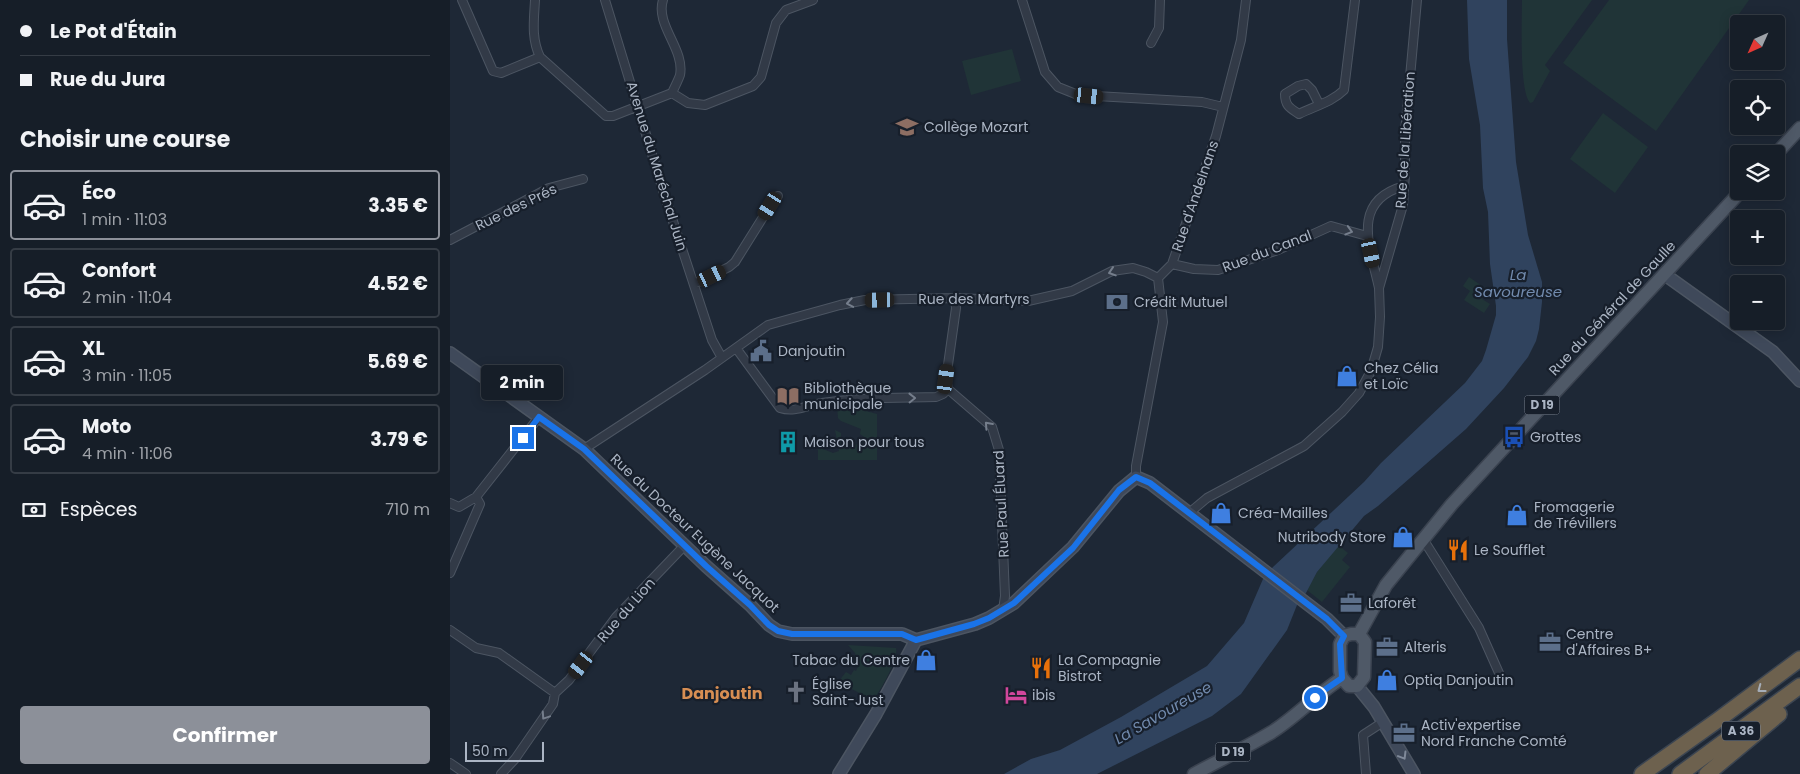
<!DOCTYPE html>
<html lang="fr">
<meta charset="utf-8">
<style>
body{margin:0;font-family:Poppins,sans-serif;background:#1f2730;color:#f1f3f6;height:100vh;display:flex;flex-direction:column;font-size:19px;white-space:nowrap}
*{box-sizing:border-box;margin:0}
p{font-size:16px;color:#9ea2a8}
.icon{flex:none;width:28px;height:28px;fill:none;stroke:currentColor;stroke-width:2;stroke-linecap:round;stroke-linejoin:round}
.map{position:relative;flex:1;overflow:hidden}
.sheet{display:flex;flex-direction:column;background:#161e28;width:450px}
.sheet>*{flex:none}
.top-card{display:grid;align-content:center;height:110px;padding:0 20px;background:#161e28}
.needle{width:32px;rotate:225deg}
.tools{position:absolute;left:1280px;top:15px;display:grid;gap:10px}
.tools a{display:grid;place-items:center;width:55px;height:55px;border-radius:5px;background:#161e28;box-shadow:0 2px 12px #0003,0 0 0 1px #353c45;font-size:25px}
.scale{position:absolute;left:15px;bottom:12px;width:79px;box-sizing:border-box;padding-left:5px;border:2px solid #abb5c4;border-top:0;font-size:14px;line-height:18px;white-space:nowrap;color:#abb5c4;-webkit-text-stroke:4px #171f2b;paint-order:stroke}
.end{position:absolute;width:22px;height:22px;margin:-11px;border:6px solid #1a73e8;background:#fff;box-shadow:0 0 0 2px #fff}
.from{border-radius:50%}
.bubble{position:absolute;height:35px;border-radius:5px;background:#161e28;box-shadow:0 2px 12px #0003,0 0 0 1px #353c45;font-size:16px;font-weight:700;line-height:35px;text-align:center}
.car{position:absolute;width:15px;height:30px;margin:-15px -8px;border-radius:6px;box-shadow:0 0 4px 1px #0007;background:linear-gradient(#222 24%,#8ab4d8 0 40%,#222 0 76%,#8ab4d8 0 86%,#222 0)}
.top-card b{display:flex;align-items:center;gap:18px;height:48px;font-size:19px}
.top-card b+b{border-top:1px solid #353c45}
.top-card i{width:12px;height:12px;background:#f1f3f6}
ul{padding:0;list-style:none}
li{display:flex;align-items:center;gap:15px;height:70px;margin:0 10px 8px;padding:0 10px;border:2px solid #353c45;border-radius:5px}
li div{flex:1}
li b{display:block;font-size:19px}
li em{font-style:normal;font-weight:700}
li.current{border-color:#8c9099}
li>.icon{width:45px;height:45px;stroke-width:1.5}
h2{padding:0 20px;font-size:22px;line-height:60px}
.pay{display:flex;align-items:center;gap:12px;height:55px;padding:0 20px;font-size:19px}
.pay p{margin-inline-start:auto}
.primary-button{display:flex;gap:10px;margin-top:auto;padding:10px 20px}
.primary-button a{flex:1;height:58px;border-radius:5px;background:#8c9099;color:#fff;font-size:20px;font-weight:700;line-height:58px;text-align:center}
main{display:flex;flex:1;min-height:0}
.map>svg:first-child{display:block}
.green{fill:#203437}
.water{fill:#30435e}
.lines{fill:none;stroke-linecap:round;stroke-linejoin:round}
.street-casing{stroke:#4c5562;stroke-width:10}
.secondary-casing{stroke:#4c5562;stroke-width:14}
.primary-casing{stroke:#3b4350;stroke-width:15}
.highway-casing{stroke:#3c4551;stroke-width:18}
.street{stroke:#323a47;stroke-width:8}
.secondary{stroke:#3f495a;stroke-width:11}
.primary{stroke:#4f5967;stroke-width:12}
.highway{stroke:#6d614e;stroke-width:15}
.oneway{stroke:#757e8c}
.oneway2{stroke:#a5adb8}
.oneway3{stroke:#808a9a}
.route{stroke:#1a73e8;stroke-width:6}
.labels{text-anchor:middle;stroke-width:4.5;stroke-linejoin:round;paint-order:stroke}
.shield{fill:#171f2b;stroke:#7f8896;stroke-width:1}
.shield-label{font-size:12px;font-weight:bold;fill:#abb5c4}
.poi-label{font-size:14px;fill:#abb5c4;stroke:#171f2b;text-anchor:start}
.street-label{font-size:14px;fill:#abb5c4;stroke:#171f2b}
.water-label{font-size:15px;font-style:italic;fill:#728bae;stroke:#171f2b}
.quarter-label{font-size:16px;font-weight:bold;fill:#d78e53;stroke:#171f2b}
</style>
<main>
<section class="sheet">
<div class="top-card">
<b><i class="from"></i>Le Pot d'Étain</b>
<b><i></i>Rue du Jura</b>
</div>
<h2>Choisir une course</h2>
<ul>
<li class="current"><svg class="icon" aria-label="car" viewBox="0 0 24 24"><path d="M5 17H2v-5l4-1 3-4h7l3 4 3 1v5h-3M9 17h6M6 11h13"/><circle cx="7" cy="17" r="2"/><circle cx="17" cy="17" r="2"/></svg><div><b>Éco</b><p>1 min · 11:03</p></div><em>3.35 €</em></li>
<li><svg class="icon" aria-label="car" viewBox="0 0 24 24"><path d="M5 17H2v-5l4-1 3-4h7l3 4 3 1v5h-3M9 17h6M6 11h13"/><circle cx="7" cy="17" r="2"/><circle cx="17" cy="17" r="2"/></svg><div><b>Confort</b><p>2 min · 11:04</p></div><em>4.52 €</em></li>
<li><svg class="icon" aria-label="car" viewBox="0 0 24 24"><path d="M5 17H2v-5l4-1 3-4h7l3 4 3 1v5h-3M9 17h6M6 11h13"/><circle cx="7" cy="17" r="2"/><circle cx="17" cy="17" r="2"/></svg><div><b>XL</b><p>3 min · 11:05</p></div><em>5.69 €</em></li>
<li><svg class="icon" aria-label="car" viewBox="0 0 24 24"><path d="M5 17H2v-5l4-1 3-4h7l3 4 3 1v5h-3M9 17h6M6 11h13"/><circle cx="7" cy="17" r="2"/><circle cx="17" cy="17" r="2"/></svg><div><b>Moto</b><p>4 min · 11:06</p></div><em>3.79 €</em></li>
</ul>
<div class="pay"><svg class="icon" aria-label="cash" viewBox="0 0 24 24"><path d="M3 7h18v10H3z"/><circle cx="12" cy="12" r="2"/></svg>Espèces<p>710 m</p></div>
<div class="primary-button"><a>Confirmer</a></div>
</section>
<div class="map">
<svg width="1350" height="774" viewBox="0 0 1350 774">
<rect width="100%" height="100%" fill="#1e2836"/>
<path class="green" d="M1072 0H1142L1095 65 1100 71 1083 102 1080 103C1069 90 1072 20 1072 0Z
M1159 0H1299L1206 131 1113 63Z
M562 49 571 81 521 95 512 61Z
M1153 113 1198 147 1165 193 1120 159Z
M1019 277 1038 290 1032 299 1040 304 1034 313 1014 300 1020 291 1013 286Z
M416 405V411L427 414V460H368V447L383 453 389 451 385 430 391 433V441L399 442 398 447 403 449 406 444 410 446 414 437 410 434 411 429 391 421 388 418 387 406Z
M888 545 898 553 892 560 900 567 872 602 857 590 867 572Z
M398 645 446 648C449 658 430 692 423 700L388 682 396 672 401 675 404 670 406 671 410 663 407 661 405 653Z"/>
<path class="water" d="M1017 0H1057V39L1066 162 1078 235 1092 282V302L1089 329 1086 341 1078 357 1054 388 1016 429 928 506 914 516 867 572 856 593 847 605 837 630 791 694 762 716 647 774H554L581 759 610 750 671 717 757 666 794 623 813 579 823 567 914 482 931 463 1015 383 1032 361 1036 350 1046 315V306L1040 264 1038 212 1033 188 1030 125 1019 59Z"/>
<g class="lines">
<g class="street-casing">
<path id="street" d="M12 0 43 71 51 73 90 57
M85 0C84 20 81 38 90 57L156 116H163L222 93 238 103 255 105 303 86 311 77 326 23 336 10 363 0
M155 0 216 200 262 340 272 358
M213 0C205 25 235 49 230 75 228 81 224 88 222 93
M572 0 595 72 608 87 628 95 752 102 773 107
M701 43 709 28 710 0
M869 104 862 90 856 84 848 86 835 94C835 106 840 108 849 114 865 106 882 102 894 90L905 0
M0 240 99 188 133 179
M722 264 744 269 768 270 828 250 881 226 917 236
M244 284 279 267 285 262 320 206 328 196
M929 288C920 247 900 201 954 186
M286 348 330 408C345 413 357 405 372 403 409 397 448 398 486 397L493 394 498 389 496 379 506 308 505 298
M498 389 542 427 549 450 555 596 553 610
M134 449 255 370 318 325 390 305 415 300 505 298 578 301 622 291 662 271 683 268 696 272 708 278
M686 477V466L713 322 708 278 722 264 766 136 791 40 796 0
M0 503 9 507 26 497
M739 513 757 498 854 446 892 412 909 393 921 371 928 347 930 317 929 288 953 205 955 174V132L967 0
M973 539 1029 628 1049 673
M0 573 30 504 26 497 89 417
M0 630 26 648 49 653 105 693
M0 763 16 774
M51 774 65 759 103 704 105 693 119 680 166 617 235 545
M916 774 913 735 933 722"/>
</g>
<g class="secondary-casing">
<path id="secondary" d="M1214 274 1323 352 1350 381
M0 353 134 449 256 566 300 605 319 625 328 631 342 634H452L466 640 525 624 539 618 564 603 623 547 669 491 686 477 700 483 877 619 894 636
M907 686 924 707 964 774
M389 774 426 714 466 640"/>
</g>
<g class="primary-casing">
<path id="primary" d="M1326 154 1350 128
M901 634H909L915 642 914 677 907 686H899L892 678 890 671V644L894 636Z
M909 634 936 585 1002 504 1291 191
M744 774C770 760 797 747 822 732 847 716 867 694 892 678"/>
</g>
<g class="highway-casing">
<path id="highway" d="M1192 774 1268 720 1350 659
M1230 774 1350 686
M1257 774 1329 714"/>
</g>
<use href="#street" class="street"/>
<use href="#secondary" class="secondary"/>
<use href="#primary" class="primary"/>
<use href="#highway" class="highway"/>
</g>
<defs><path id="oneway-chevron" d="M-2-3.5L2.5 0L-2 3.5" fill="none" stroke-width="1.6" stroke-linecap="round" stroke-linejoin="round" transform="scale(1.25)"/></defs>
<g class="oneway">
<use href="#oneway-chevron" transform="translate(899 231) rotate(16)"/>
<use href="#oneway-chevron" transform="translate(662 272) rotate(162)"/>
<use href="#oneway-chevron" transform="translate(400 303) rotate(170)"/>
<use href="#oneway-chevron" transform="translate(462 398) rotate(-1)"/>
<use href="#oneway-chevron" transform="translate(538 425) rotate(-132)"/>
<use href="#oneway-chevron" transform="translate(95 716) rotate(124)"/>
</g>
<use class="oneway2" href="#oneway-chevron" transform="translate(1311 689) rotate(143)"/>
<use class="oneway3" href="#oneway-chevron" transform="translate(953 756) rotate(59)"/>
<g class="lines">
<path class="route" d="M73 438 89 417 134 449 256 566 300 605 319 625 328 631 342 634H452L466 640 524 624 539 618 564 603 623 548 669 490 686 477 700 483 877 619 894 636 890 644 892 678 876 689 865 698"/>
</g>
<defs>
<g id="school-bare" transform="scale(1.725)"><path d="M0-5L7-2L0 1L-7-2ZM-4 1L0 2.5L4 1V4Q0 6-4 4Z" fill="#8d6e63" stroke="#171f2b" stroke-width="2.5" paint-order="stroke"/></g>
<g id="bank-bare" transform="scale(1.725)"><path d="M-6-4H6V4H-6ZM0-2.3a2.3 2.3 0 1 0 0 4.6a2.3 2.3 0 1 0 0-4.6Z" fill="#5c6f8a" stroke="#171f2b" stroke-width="2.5" paint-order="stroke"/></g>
<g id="civic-bare" transform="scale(1.725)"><path d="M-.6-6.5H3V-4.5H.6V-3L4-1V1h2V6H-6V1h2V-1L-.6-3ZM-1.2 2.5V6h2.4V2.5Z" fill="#5c6f8a" stroke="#171f2b" stroke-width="2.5" paint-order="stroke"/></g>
<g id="shop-bare" transform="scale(1.725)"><path d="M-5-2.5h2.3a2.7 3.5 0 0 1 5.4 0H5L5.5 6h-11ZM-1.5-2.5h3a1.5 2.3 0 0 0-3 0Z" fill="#3f7fe0" stroke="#171f2b" stroke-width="2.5" paint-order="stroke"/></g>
<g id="library-bare" transform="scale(1.725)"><path d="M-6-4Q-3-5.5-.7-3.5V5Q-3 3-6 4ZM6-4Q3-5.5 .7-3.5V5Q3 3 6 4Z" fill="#8d6e63" stroke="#171f2b" stroke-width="2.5" paint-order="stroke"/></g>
<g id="bus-bare" transform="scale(1.725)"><path d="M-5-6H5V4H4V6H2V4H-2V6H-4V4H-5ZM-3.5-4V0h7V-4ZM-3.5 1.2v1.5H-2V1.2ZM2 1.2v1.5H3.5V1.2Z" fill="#1a4fb4" stroke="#171f2b" stroke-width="2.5" paint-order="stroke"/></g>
<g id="building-bare" transform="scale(1.725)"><path d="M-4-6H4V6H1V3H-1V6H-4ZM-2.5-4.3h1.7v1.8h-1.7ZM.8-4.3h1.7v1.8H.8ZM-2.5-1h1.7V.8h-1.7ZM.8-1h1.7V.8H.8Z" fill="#0f9aa8" stroke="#171f2b" stroke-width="2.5" paint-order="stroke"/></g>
<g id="restaurant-bare" transform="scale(1.725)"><path d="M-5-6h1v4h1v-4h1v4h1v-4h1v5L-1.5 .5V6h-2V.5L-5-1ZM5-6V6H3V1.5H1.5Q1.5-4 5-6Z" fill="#e8710a" stroke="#171f2b" stroke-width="2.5" paint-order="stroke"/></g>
<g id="office-bare" transform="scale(1.725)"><path d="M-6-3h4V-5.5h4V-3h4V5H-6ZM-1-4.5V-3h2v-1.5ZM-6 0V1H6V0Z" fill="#5c6f8a" stroke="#171f2b" stroke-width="2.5" paint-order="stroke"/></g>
<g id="church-bare" transform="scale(1.725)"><path d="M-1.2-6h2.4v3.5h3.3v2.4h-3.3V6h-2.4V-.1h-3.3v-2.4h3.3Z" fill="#6b7280" stroke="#171f2b" stroke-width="2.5" paint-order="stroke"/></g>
<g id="hotel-bare" transform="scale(1.725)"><path d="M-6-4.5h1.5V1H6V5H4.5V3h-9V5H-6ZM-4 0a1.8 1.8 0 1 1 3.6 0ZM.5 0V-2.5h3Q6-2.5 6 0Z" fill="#d1479c" stroke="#171f2b" stroke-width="2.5" paint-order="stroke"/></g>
</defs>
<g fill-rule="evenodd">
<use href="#school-bare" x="457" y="127"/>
<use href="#bank-bare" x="667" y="302"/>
<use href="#civic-bare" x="311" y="351"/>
<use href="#shop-bare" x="897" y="376"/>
<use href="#library-bare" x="338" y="396"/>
<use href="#bus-bare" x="1064" y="437"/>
<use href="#building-bare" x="338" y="442"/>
<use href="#shop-bare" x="771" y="513"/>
<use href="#shop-bare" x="1067" y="515"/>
<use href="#shop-bare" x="953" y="537"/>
<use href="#restaurant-bare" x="1008" y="550"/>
<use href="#office-bare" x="901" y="603"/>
<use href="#office-bare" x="1100" y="642"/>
<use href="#office-bare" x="937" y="647"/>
<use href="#shop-bare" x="476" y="660"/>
<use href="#restaurant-bare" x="591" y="668"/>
<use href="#shop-bare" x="937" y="680"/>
<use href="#church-bare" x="346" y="692"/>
<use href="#hotel-bare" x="566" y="695"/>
<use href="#office-bare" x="954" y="733"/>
</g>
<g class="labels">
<g class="shield">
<rect x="1074.5" y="395.5" width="35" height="19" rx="4"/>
<rect x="1272" y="721.5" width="38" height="19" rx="4"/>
<rect x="765.5" y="742.5" width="35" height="19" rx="4"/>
</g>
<g class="shield-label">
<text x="1092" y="409">D 19</text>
<text x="1291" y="735">A 36</text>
<text x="783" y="756">D 19</text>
</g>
<g class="poi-label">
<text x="474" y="132">Collège Mozart</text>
<text x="684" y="307">Crédit Mutuel</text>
<text x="328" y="356">Danjoutin</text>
<text x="914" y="373">Chez Célia<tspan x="914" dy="16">et Loïc</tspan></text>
<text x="354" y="393">Bibliothèque<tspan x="354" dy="16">municipale</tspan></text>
<text x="1080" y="442">Grottes</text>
<text x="354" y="447">Maison pour tous</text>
<text x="1084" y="512">Fromagerie<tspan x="1084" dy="16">de Trévillers</tspan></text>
<text x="788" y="518">Créa-Mailles</text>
<text x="936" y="542" text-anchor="end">Nutribody Store</text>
<text x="1024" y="555">Le Soufflet</text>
<text x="918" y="608">Laforêt</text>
<text x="1116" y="639">Centre<tspan x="1116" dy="16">d'Affaires B+</tspan></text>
<text x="954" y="652">Alteris</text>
<text x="460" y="665" text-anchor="end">Tabac du Centre</text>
<text x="608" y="665">La Compagnie<tspan x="608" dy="16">Bistrot</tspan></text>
<text x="954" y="685">Optiq Danjoutin</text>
<text x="362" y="689">Église<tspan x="362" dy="16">Saint-Just</tspan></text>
<text x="582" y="700">ibis</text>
<text x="971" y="730">Activ'expertise<tspan x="971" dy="16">Nord Franche Comté</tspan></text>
</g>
<g class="street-label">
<text transform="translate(955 140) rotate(-86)" y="5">Rue de la Libération</text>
<text transform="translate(207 166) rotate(73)" y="5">Avenue du Maréchal Juin</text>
<text transform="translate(745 196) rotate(-71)" y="5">Rue d'Andelnans</text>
<text transform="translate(66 207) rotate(-26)" y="5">Rue des Prés</text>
<text transform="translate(817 251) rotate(-21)" y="5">Rue du Canal</text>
<text x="524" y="304">Rue des Martyrs</text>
<text transform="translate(1162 308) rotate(-47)" y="5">Rue du Général de Gaulle</text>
<text transform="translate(551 504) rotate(-93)" y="5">Rue Paul Éluard</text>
<text transform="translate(245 533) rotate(43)" y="5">Rue du Docteur Eugène Jacquot</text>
<text transform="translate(176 610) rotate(-49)" y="5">Rue du Lion</text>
</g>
<g class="water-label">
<text x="1068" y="280">La<tspan x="1068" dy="17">Savoureuse</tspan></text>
<text transform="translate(713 713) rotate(-30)" y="5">La Savoureuse</text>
</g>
<g class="quarter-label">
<text x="272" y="699">Danjoutin</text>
</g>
</g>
</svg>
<div class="tools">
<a><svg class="needle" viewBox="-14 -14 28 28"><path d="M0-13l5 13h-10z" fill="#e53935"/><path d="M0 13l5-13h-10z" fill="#9ea2a8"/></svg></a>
<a><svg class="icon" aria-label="locate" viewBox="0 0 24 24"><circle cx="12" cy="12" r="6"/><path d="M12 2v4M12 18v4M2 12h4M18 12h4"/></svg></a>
<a><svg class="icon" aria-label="layers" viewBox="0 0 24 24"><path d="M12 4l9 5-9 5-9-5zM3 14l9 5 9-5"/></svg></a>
<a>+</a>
<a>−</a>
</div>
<div class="scale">50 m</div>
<i class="end from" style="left:865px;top:698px"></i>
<i class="end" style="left:73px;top:438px"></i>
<div class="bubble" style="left:31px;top:365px;width:82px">2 min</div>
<i class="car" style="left:639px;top:96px;rotate:96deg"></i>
<i class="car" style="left:320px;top:206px;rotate:212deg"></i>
<i class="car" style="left:921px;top:253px;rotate:168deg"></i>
<i class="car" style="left:262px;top:276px;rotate:64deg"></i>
<i class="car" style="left:430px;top:300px;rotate:269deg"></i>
<i class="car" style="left:496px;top:379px;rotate:8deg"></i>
<i class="car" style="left:131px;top:665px;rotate:217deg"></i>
</div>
</main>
